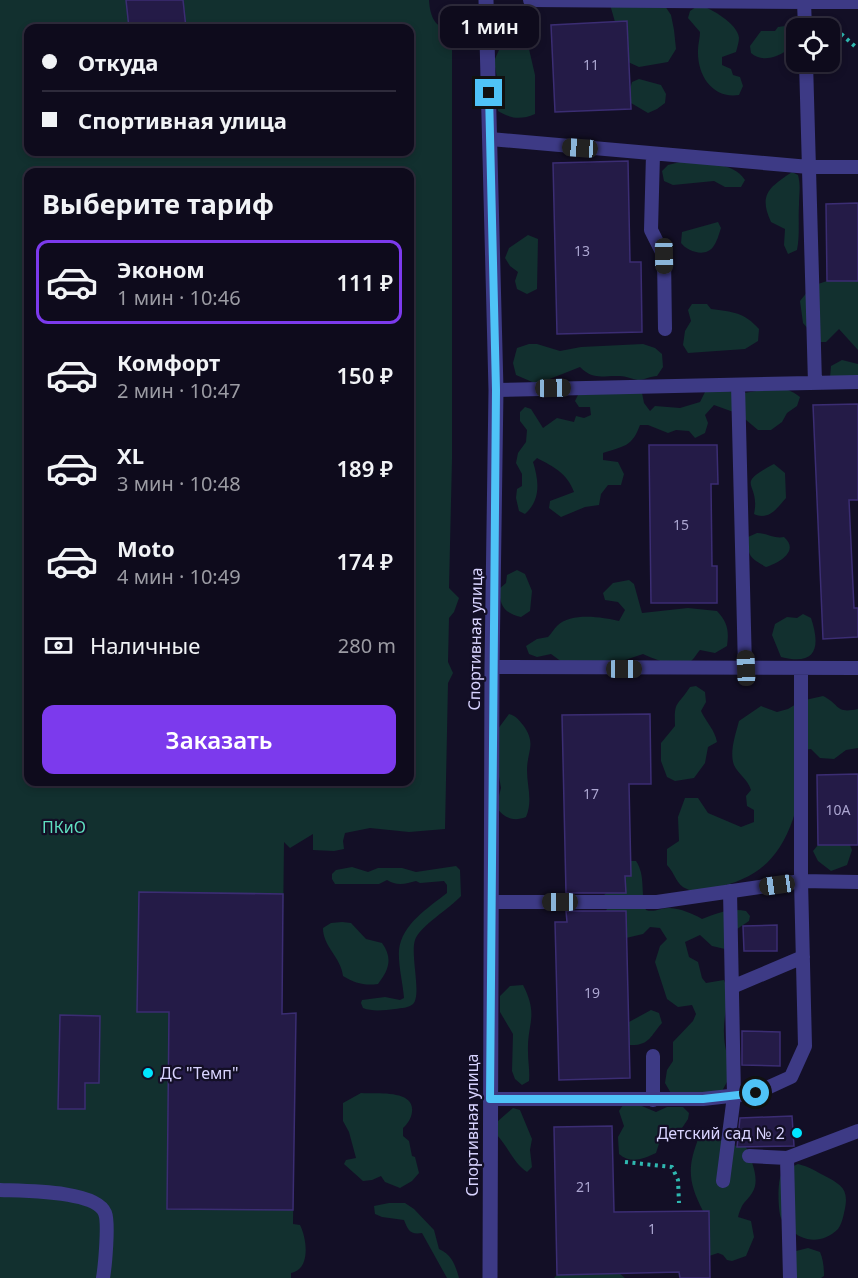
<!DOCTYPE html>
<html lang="ru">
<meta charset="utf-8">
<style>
body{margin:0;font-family:"Noto Sans",sans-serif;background:#171425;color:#f1f3f6;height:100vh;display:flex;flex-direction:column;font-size:22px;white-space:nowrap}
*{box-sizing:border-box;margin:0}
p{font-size:20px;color:#9b9ba3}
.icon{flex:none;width:33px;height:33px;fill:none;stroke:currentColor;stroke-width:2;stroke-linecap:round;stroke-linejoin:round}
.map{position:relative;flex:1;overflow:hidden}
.side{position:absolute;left:24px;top:168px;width:390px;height:618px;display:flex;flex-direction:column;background:#0e0b1c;border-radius:12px;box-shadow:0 3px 9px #0003,0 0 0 2px #2e2b3b}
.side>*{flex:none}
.banner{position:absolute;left:24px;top:24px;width:390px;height:132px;border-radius:12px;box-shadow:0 3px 9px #0003,0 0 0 2px #2e2b3b;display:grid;align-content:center;height:132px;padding:0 18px;background:#0e0b1c}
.tools{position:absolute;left:786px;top:18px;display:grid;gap:12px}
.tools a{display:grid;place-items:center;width:54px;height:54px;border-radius:12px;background:#0e0b1c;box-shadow:0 3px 9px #0003,0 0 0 2px #2e2b3b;font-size:30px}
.end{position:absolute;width:27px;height:27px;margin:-14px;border:8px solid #4fc3f7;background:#111;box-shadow:0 0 0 3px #111}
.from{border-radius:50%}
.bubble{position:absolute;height:42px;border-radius:12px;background:#0e0b1c;box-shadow:0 3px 9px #0003,0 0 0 2px #2e2b3b;font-size:20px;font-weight:600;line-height:42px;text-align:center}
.car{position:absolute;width:18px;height:36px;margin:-18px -9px;border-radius:8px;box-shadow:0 0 4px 2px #0007;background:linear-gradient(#222 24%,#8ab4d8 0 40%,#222 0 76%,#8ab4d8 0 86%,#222 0)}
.banner b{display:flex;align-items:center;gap:21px;height:57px;font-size:22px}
.banner b+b{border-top:2px solid #2e2b3b}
.banner i{width:15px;height:15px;background:#f1f3f6}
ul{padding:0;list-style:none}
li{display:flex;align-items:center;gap:18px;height:84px;margin:0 12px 9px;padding:0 6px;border:3px solid transparent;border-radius:12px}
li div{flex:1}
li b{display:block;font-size:22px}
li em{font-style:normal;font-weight:600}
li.on{border-color:#7c3aed}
li>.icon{width:54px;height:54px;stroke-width:1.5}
h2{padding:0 18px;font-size:27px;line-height:72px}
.pay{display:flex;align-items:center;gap:15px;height:66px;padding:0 18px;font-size:22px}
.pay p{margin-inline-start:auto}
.cta{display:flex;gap:12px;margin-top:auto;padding:12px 18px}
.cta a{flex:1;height:69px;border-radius:12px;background:#7c3aed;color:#fff;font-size:24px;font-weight:600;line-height:69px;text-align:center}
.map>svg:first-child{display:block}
.green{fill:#12302f;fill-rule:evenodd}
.building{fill:#241b47;stroke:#3b2d73;stroke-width:1.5}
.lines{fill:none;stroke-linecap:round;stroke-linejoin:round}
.path{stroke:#2fb8b0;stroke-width:4;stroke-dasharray:3 4.5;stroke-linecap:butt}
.service{stroke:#3d3a85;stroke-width:14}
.minor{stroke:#3d3a85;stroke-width:15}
.route{stroke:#4fc3f7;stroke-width:8}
.poi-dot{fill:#00e5ff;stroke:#130f26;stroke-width:2}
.labels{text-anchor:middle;stroke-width:4.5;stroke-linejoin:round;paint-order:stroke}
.number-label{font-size:14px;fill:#aca6d1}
.street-label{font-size:16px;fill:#d9d4ff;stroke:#130f26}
.park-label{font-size:16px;fill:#5fe0c0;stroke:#130f26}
.poi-label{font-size:16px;fill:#d9d4ff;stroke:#130f26;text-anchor:start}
</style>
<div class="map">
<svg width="858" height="1278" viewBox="0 0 858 1278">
<rect width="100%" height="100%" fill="#130f26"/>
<path class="green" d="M0 0H429C430 17 435 28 452 31V459L449 588 459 598 454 612 449 618 448 662 453 673 448 683 445 829 409 832 370 828 345 833 343 841 344 849 334 851 313 850V834L290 848 284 842 282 1013H296L293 1224 300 1225C307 1239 311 1269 291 1273V1278H0ZM28 28H410V152H28ZM28 172H410V782H28Z
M661 0 671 15 674 30 676 49 668 62 639 67 628 62 627 21 615 22 609 1Z
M699 5C711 8 738 24 739 38 739 42 737 48 736 52L722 57V65L731 69 733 75 740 77 743 86 739 95C713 99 697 76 698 50 698 44 700 38 700 32L688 18 690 11Z
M525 18 531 21 533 30 529 49 535 75V114C521 120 511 119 498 111L497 102 500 95 494 61 499 50 500 38 512 33 517 22Z
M785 26 788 30 790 48C779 57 762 63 751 53L750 46 761 31H775L778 27Z
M639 79 661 85 666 94 665 103 657 109 648 113 631 103 630 89 632 82Z
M684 161C704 164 733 161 745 180L741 187H725L714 181 673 185 664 181 662 171 668 165Z
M792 172 798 175C801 186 799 194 799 205 798 220 800 234 797 250L788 254 784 245 785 229 771 222C758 194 770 187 792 172Z
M718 222 721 228C719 234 717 242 713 247 705 258 687 251 681 243L682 232Z
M528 235 538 239 537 289 527 294 517 289 515 281 518 272 510 266 505 258 509 248Z
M827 281H858V350L839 329 826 342H819L803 323 800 301 812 286Z
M692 304H707L711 309C733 312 744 312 759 329L758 341 745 349 688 353 683 345 685 331 691 321 688 310Z
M529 344H537L560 351 581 347 643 344 655 348 662 354 663 367 657 376C651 376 644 380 638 380 632 379 626 376 620 376 603 375 594 381 580 367L537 384 516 375 513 363 517 348Z
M842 360 858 364V387L830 378 831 366Z
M711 385C720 388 731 393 739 393 761 393 779 380 800 397L797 406 787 413 782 422 771 430H758L739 414 714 405 705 415 708 423 705 433 695 438 689 431 676 430 668 433 648 425H640C632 447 624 446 603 453V460L618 462 624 474 621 485H608L601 494 599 505 585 507 561 517 549 508 550 501 574 492C567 473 554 467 537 458L533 462C539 481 541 500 525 514L519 511 516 498 517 489 522 486V474L516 463 518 453 526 442 527 430 520 421V412L525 407 531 409 543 428 557 418 574 422 576 416 584 418 591 415 590 407H579L575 401 579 393H642L644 403 650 411 655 406 680 408 700 402 706 390Z
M774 464 785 473 786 498C777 508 769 521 754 514 761 481 732 486 774 464Z
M757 533C767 533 774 539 784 537 800 551 779 563 766 567 749 557 748 557 748 537Z
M517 570 525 574 532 591 530 611 521 617C504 613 500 606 499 589L506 583 507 575Z
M629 580 634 584 642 613 688 608 717 611C728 623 729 631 727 646L715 653 700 650C697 653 694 659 691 661 676 669 657 660 643 654L616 663 562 662 551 654 537 657 529 654 526 646 537 639 548 637C551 634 554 629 557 626 571 612 602 617 619 621L625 610 618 602 605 600 603 593 613 583Z
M803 614 811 618C821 648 816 666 781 657L772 635 775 624 787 617 797 618Z
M696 686 705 692 706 702 701 711C706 722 715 730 717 742L708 747 705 763 694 778 675 781 667 777 661 761V743L675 726C674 700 677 707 690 687Z
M823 696C841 705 835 714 858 709V748L846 750 834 759 820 758 811 749 801 750C799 770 800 800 793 819 779 860 756 879 715 888 707 890 695 893 687 889 676 885 675 873 667 865V849L679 841 678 817 685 798H698L708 813 741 827 754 822V810L747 806 746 796 751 790C747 778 738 774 734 765 729 752 736 733 739 721L761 706 777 712 788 709 801 701Z
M509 714C516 716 518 719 523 725 537 744 527 751 527 770 527 787 533 800 526 817 513 822 504 818 496 807L501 788 492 737Z
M818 845H850L852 850 847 865 831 871 818 861 813 851Z
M630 861H636C646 876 640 893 646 910 655 913 661 907 670 908 681 909 692 913 702 919 718 913 730 908 746 911L750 916 749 921 731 933 725 949 712 946 700 935 685 942 689 957 698 962 702 978 706 983 724 980C731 996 723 1016 724 1033 724 1047 728 1059 733 1071L722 1091 672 1095 665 1083 667 1070 673 1061V1042L693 1021 696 1014 692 1005 678 1007 667 999 655 962 660 946 667 939 660 928 650 927 643 934 626 938 603 916 608 907 604 895 625 876Z
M456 866 460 870 461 896C449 909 420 926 415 940 410 955 422 995 413 1004 409 1008 401 1008 395 1009 385 1010 373 1012 363 1008L361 1003 362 1000 385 997 400 1000 404 998C403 983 398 966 399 950 402 924 428 908 447 893V885L444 881 420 883 416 881C406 884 396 886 387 880L379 884H335L332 879V874L336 870 352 867 368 872 378 868H402L416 872Z
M342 922 351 923 366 939 382 943C393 958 389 970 378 984 364 986 355 983 343 976 341 957 323 947 323 928L331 923Z
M523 985C539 1016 527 1023 528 1052 528 1062 530 1071 529 1081L522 1085 515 1079 512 1071 513 1034 500 1012V996L510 986Z
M651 1010 659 1013 662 1023C650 1036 650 1046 629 1045V1022Z
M361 1093C376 1094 415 1089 412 1112 411 1119 408 1123 403 1128V1136L409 1141 412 1156 415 1157 419 1173 412 1181 400 1188 385 1182 381 1176 372 1180 363 1181 344 1164 346 1160 356 1158 349 1132 343 1121V1103Z
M637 1104 656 1112 667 1107H683L689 1113 688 1119 682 1128 662 1134 656 1153C643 1159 631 1164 619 1154L618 1137 624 1126 619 1111 623 1105Z
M513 1108 520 1110 532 1139 530 1150 532 1167 527 1172C513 1163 508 1146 496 1134L498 1121Z
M712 1132 728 1140 736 1146 746 1147C751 1160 761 1180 752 1193 745 1204 743 1200 738 1217L751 1221 754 1237 746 1256 732 1261 727 1260 723 1255 718 1253 709 1256V1211H703C688 1182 687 1167 699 1137Z
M798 1164C810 1167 813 1170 823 1175 842 1185 850 1189 844 1213 843 1218 841 1225 838 1229 823 1244 803 1243 789 1228 787 1226 782 1221 781 1218 778 1210 777 1180 782 1173 786 1168 792 1167 798 1164Z
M389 1203H405L414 1209 434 1230 439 1249C452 1255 455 1264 459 1278H447L422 1233C410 1235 408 1230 404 1220L382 1217 375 1214 374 1206Z
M808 1248 820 1252C823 1259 824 1267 824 1276L821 1278H795L789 1262 796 1251Z
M619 1273 625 1278H554L557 1275Z"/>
<path class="building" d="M126 0H183L186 28H129Z
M627 21 631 109 555 112 551 25Z
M628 161 630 262H641L642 332 557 334 553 163Z
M858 203V281H827L826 204Z
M858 404V500H849L854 608H858V637L823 639 813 405Z
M649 445H717L718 484H711L712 566H717V603H651Z
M650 714 651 784H629L631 876H625L626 893H566L562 715Z
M858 774V845H818L817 775Z
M139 892 283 894 282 1014 296 1013 293 1210 167 1209 169 1012H137Z
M566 911H626L630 1078 559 1080 555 922H567Z
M777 925V951H744L743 926Z
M60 1015 100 1016 99 1083H85V1109H58Z
M742 1031 780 1032V1066L742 1065Z
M792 1116 794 1146 737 1147 740 1118Z
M612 1126 614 1212 709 1211 710 1278H680L679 1272 557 1275 554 1127Z"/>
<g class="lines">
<path class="path" d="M830 24 858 49
M625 1162 672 1167 678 1180 679 1203"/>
<path class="service" d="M530 0 804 2V0
M805 28 804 2H858
M806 62 815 383
M490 139 809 167H858
M653 154 651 230 664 256 665 329
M738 385 745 668
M496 390 858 382
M492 667 858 668
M492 902H657L801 881 858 882
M732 987 803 957
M653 1056V1100
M490 1099H703L756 1093 791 1077 805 1046 801 881V668
M749 1156 787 1158 790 1278
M787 1158 858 1131
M723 1181 734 1096 730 891
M0 1190C23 1191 96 1190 105 1213 109 1223 105 1266 103 1278"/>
<path class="minor" d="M486 0 496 390 492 667 490 1278"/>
</g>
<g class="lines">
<path class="route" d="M489 93 496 390 490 1099H703L756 1093"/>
</g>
<g class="poi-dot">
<circle cx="148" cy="1073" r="6"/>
<circle cx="797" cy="1133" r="6"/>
</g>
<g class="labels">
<g class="number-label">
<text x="591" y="70">11</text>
<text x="582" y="256">13</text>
<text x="681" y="530">15</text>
<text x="591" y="799">17</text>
<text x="838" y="815">10А</text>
<text x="592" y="998">19</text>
<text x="584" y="1192">21</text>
<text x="652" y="1234">1</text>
</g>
<g class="street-label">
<text transform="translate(475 639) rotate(-89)" y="6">Спортивная улица</text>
<text transform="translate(472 1125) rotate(-90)" y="6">Спортивная улица</text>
</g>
<g class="park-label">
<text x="64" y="833">ПКиО</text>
</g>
<g class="poi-label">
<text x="160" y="1079">ДС "Темп"</text>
<text x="785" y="1139" text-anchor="end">Детский сад № 2</text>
</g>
</g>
</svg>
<div class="tools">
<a><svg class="icon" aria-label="locate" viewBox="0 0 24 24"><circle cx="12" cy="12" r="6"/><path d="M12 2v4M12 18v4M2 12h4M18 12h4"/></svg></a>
</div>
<i class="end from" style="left:756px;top:1093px"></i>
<i class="end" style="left:489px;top:93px"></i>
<div class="bubble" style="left:440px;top:6px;width:99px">1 мин</div>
<i class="car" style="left:580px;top:148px;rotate:274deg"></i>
<i class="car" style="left:664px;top:256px;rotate:179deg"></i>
<i class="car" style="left:553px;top:388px;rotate:89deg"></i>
<i class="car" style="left:746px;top:668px;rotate:358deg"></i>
<i class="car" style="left:624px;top:669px;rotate:90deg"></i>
<i class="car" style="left:777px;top:885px;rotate:262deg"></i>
<i class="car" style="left:560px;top:902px;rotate:270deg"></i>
<div class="banner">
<b><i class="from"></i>Откуда</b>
<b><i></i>Спортивная улица</b>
</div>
<section class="side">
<h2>Выберите тариф</h2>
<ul>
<li class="on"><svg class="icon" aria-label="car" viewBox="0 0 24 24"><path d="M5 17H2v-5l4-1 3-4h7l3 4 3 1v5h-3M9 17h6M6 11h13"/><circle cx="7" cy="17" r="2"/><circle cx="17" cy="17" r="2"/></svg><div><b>Эконом</b><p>1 мин · 10:46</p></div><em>111 ₽</em></li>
<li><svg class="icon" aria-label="car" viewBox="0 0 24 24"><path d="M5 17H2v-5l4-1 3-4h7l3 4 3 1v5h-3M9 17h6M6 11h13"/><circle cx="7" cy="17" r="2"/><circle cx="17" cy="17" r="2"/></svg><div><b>Комфорт</b><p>2 мин · 10:47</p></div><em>150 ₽</em></li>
<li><svg class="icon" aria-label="car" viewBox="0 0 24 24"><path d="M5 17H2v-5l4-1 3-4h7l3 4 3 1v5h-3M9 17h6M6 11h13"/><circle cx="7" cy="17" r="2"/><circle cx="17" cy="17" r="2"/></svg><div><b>XL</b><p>3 мин · 10:48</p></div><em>189 ₽</em></li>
<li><svg class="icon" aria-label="car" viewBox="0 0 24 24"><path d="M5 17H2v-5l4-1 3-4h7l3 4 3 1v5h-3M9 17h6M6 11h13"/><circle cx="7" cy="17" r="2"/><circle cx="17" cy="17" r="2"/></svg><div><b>Moto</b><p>4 мин · 10:49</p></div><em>174 ₽</em></li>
</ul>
<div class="pay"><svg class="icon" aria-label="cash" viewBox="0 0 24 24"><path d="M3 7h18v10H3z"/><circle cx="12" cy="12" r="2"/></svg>Наличные<p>280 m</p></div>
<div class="cta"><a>Заказать</a></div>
</section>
</div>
